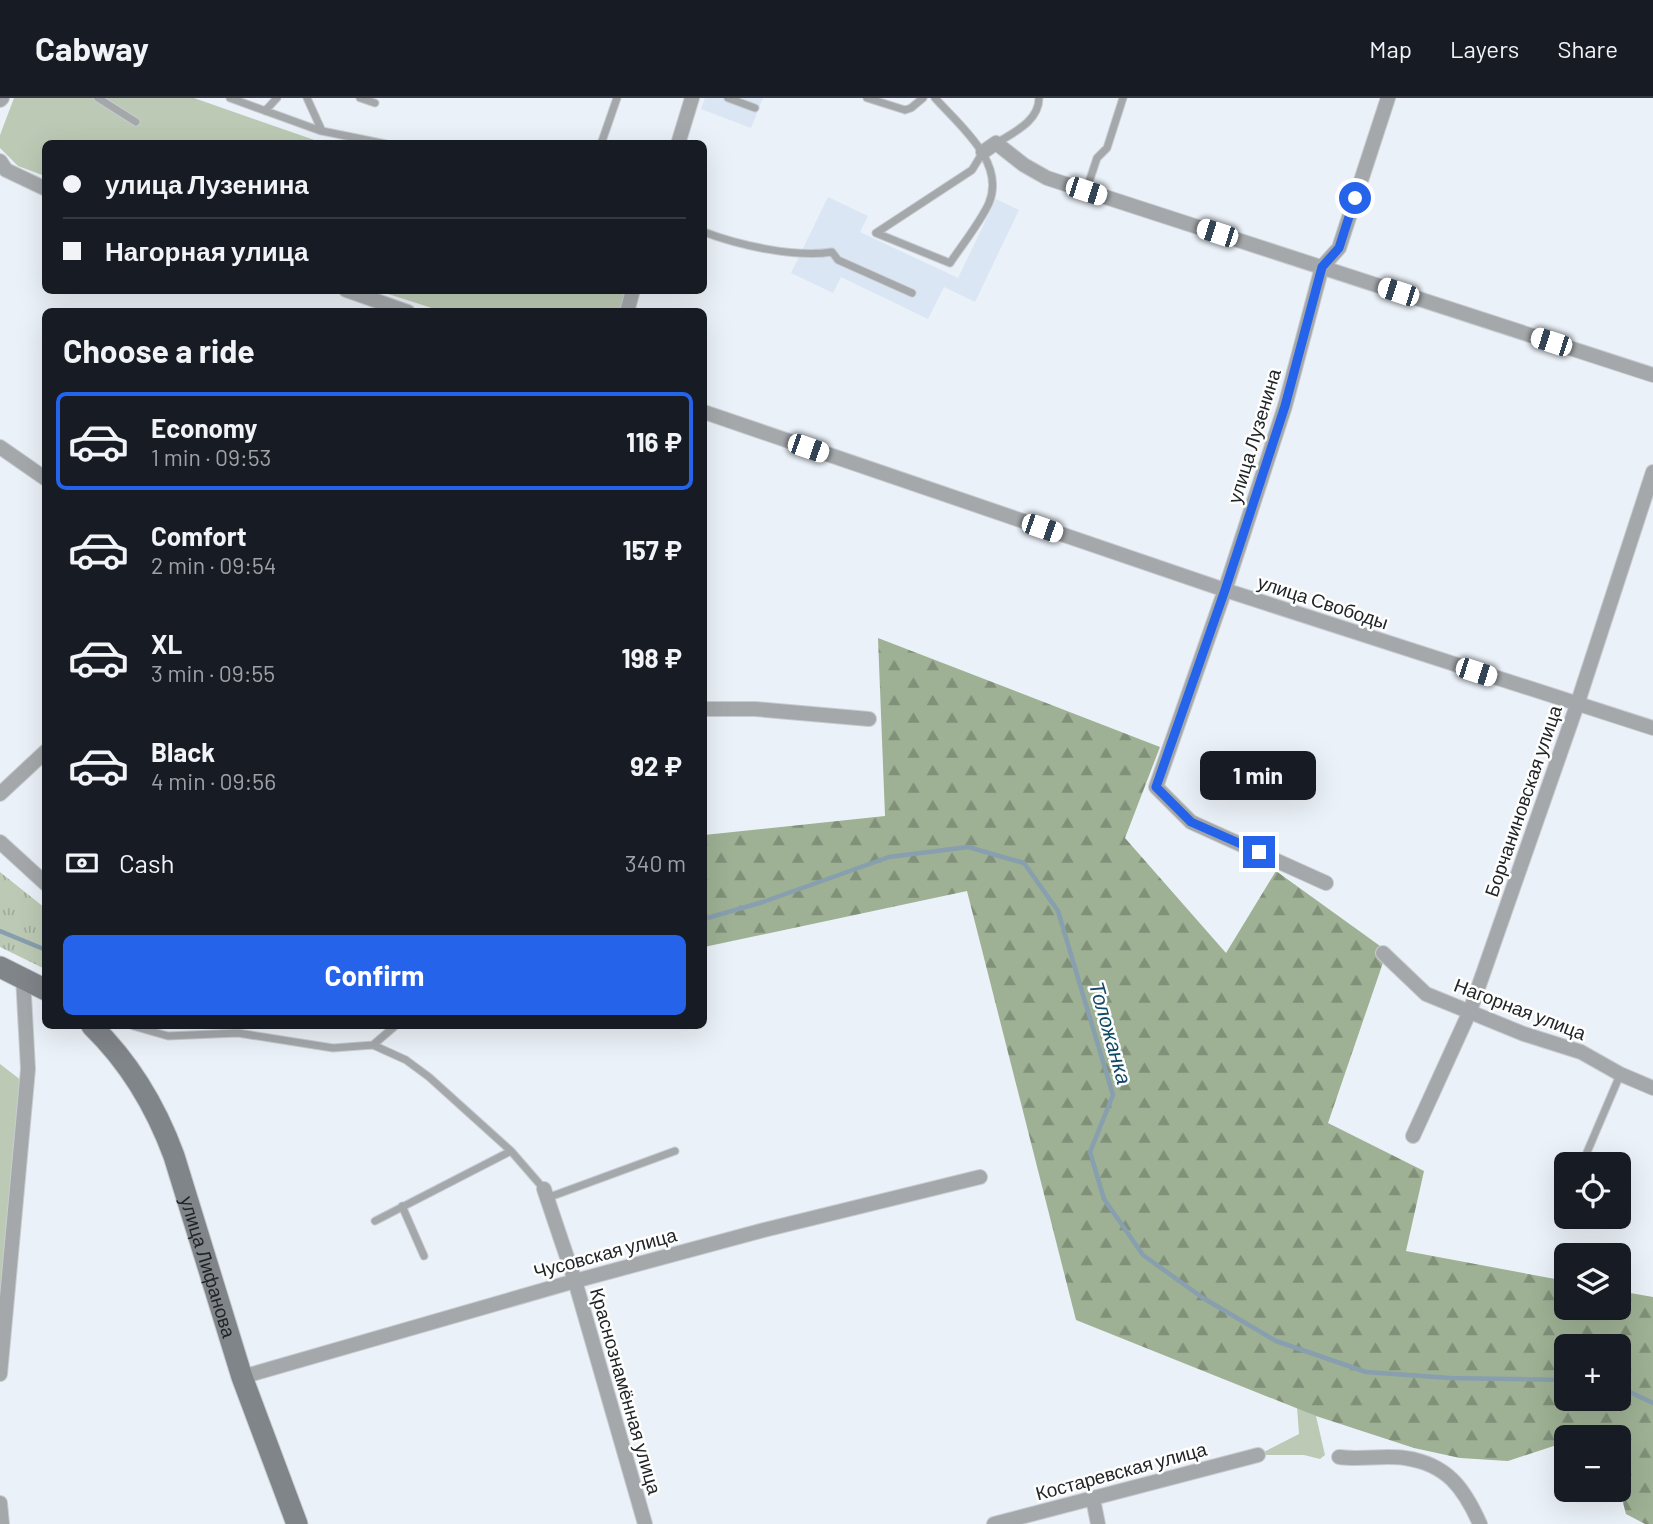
<!DOCTYPE html>
<meta charset="utf-8">
<style>
body{margin:0;font-family:Barlow,sans-serif;background:#20242c;color:#f1f3f6;height:100vh;display:flex;flex-direction:column;font-size:26px;white-space:nowrap}
*{box-sizing:border-box;margin:0}
p{font-size:23px;color:#9ea1a6}
.icon{flex:none;width:38px;height:38px;fill:none;stroke:currentColor;stroke-width:2;stroke-linecap:round;stroke-linejoin:round}
.map{position:relative;flex:1;overflow:hidden}
.side{position:absolute;left:42px;top:210px;width:665px;height:721px;display:flex;flex-direction:column;background:#171b24;border-radius:10px;box-shadow:0 7px 28px #0002}
.side>*{flex:none}
.hud{position:absolute;left:42px;top:42px;width:665px;height:154px;border-radius:10px;box-shadow:0 7px 28px #0002;display:grid;align-content:center;height:154px;padding:0 21px;background:#171b24}
.fabs{position:absolute;left:1554px;top:1054px;display:grid;gap:14px}
.fabs a{display:grid;place-items:center;width:77px;height:77px;border-radius:10px;background:#171b24;box-shadow:0 7px 28px #0002;font-size:35px}
.end{position:absolute;width:32px;height:32px;margin:-16px;border:9px solid #2563eb;background:#fff;box-shadow:0 0 0 4px #fff}
.from{border-radius:50%}
.bubble{position:absolute;height:49px;border-radius:10px;background:#171b24;box-shadow:0 7px 28px #0002;font-size:23px;font-weight:700;line-height:49px;text-align:center}
.car{position:absolute;width:21px;height:42px;margin:-21px -10px;border-radius:9px;box-shadow:0 0 5px 2px #0007;background:linear-gradient(#fff 24%,#345 0 40%,#fff 0 76%,#345 0 86%,#fff 0)}
.hud b{display:flex;align-items:center;gap:24px;height:66px;font-size:26px}
.hud b+b{border-top:2px solid #363941}
.hud i{width:18px;height:18px;background:#f1f3f6}
ul{padding:0;list-style:none}
li{display:flex;align-items:center;gap:21px;height:98px;margin:0 14px 10px;padding:0 7px;border:4px solid transparent;border-radius:10px}
li div{flex:1}
li b{display:block;font-size:26px}
li em{font-style:normal;font-weight:700}
li.on{border-color:#2563eb}
li>.icon{width:63px;height:63px;stroke-width:1.5}
h2{padding:0 21px;font-size:32px;line-height:84px}
.pay{display:flex;align-items:center;gap:18px;height:77px;padding:0 21px;font-size:26px}
.pay p{margin-inline-start:auto}
.button{display:flex;gap:14px;margin-top:auto;padding:14px 21px}
.button a{flex:1;height:80px;border-radius:10px;background:#2563eb;color:#fff;font-size:28px;font-weight:700;line-height:80px;text-align:center}
header{display:flex;align-items:center;gap:42px;box-sizing:border-box;height:98px;padding:0 35px;background:#171b24;border-bottom:2px solid #363941}
header strong{font-size:33px}
nav{display:flex;gap:38px;margin-inline-start:auto;font-size:24px}
.map>svg:first-child{display:block}
.built{fill:#dae6f3}
.green{fill:#bccab5}
.forest{fill:url(#forest-firs);fill-rule:evenodd}
.park{fill:url(#park-tufts)}
.lines{fill:none;stroke-linecap:round;stroke-linejoin:round}
.stream{stroke:#879fae;stroke-width:4.5}
.lane-casing{stroke:#c7ccd2;stroke-width:9}
.street-casing{stroke:#c7ccd2;stroke-width:16}
.secondary-casing{stroke:#c7ccd2;stroke-width:23}
.lane{stroke:#a4a8aa;stroke-width:7}
.street{stroke:#a4a8aa;stroke-width:14}
.secondary{stroke:#808589;stroke-width:21}
.route{stroke:#2563eb;stroke-width:9}
.labels{text-anchor:middle;stroke-width:5;stroke-linejoin:round;paint-order:stroke}
.street-label{font-size:19px;fill:#222527;stroke:#fefefe}
.water-label{font-size:21px;font-style:italic;fill:#104a67;stroke:#fefefe}
</style>
<header>
<strong>Cabway</strong>
<nav><a>Map</a><a>Layers</a><a>Share</a></nav>
</header>
<div class="map">
<svg width="1653" height="1426" viewBox="0 0 1653 1426">
<defs>
<pattern id="forest-firs" width="22" height="20" patternUnits="userSpaceOnUse" patternTransform="scale(1.75)"><rect width="22" height="20" fill="#9eb194"/><path d="M5 1l3.5 6h-7zM16 11l3.5 6h-7z" fill="#809079"/></pattern>
<pattern id="park-tufts" width="24" height="20" patternUnits="userSpaceOnUse" patternTransform="scale(1.75)"><rect width="24" height="20" fill="#bccab5"/><path d="M3 7l-1-3M5 7V3M7 7l1-3M15 17l-1-3M17 17v-4M19 17l1-3" fill="none" stroke="#a1ad9c"/></pattern>
</defs>
<rect width="100%" height="100%" fill="#ebf1f8"/>
<path class="built" d="M705 0H763L751 30 701 11Z
M828 99 868 118 860 134 958 180 996 101 1019 112 975 204 944 189 928 221 841 179 833 195 791 175Z"/>
<path class="green" d="M14 0H194L323 45 46 46 45 78 18 68 0 50V37Z
M379 193 626 192V193L619 213H441Z
M0 966 26 986 0 1239Z
M1297 1309 1316 1318 1325 1357 1320 1361 1304 1357H1258L1299 1336Z"/>
<path class="forest" d="M878 540 1160 649 1125 740 1226 855 1276 773 1387 853 1328 1025 1424 1073 1406 1153 1566 1183V1209H1619V1193L1653 1199V1426H1645L1626 1416 1619 1390V1339H1566V1344L1508 1363 1460 1360 1414 1350 1316 1318 1076 1222 967 793 704 849V737L885 718ZM1566 1248H1619V1300H1566Z"/>
<path class="park" d="M0 774 45 810V871L0 849Z"/>
<g class="lines">
<path class="stream" d="M704 821 763 804 889 759 968 749 1024 765 1058 813 1113 997 1090 1054 1104 1101 1143 1157 1203 1200 1276 1243 1366 1274 1450 1280 1566 1282
M0 833 46 852
M1619 1289 1653 1305"/>
<g class="lane-casing">
<path id="lane" d="M98 0 136 24
M230 0 321 33
M307 0 322 33 386 46
M360 0 375 5
M728 0 755 10
M867 0 905 12 911 10 923 0
M265 13 277 0
M997 45C1014 34 1039 23 1039 0
M601 46 617 0
M1086 93 1097 60 1107 50 1123 0
M704 134C738 147 795 160 832 154L838 162 912 195
M876 135 950 165C962 147 980 125 989 105 1006 64 959 27 935 0
M876 135 972 72 983 54
M133 928 168 938 238 935 333 950 373 947 406 962 429 979 511 1053 544 1091
M373 947 395 928
M1582 1066 1620 977
M547 1100 675 1053
M1566 1103V1102
M402 1108 424 1158
M375 1123 511 1053"/>
</g>
<g class="street-casing">
<path id="street" d="M0 2 2 0
M678 46 692 0
M983 54 996 45 1024 67 1047 80 1653 277
M0 63 6 72 46 91
M346 192 408 214
M627 214 633 192
M704 314 1225 492 1653 630
M0 349 46 381
M704 611H755L869 621
M0 696 46 653
M0 744 46 786
M1326 785 1191 724 1156 689 1225 492 1285 308 1322 169 1339 150 1388 0
M1383 855 1426 896 1524 936 1581 954 1620 976 1653 990
M1413 1038 1470 913 1577 607 1653 374
M544 1091 575 1183 645 1426
M0 1276 28 971 23 879
M242 1279 575 1183 764 1132 980 1079
M1339 1359C1361 1362 1384 1357 1405 1360 1447 1366 1464 1390 1480 1426
M1093 1401 1098 1426
M0 1405 2 1426
M994 1426 1258 1357"/>
</g>
<g class="secondary-casing">
<g id="secondary">
<path d="M0 869 46 892"/>
<path id="s1" d="M92 928C130 965 156 1009 174 1058L242 1279 297 1426"/>
</g>
</g>
<use href="#lane" class="lane"/>
<use href="#street" class="street"/>
<use href="#secondary" class="secondary"/>
</g>
<g class="lines">
<path class="route" d="M1259 754 1191 724 1156 689 1225 492 1285 308 1322 169 1339 150 1355 100"/>
</g>
<g class="labels">
<g class="street-label">
<text transform="translate(1254 338) rotate(-73)" y="7">улица Лузенина</text>
<text transform="translate(1323 504) rotate(18)" y="7">улица Свободы</text>
<text transform="translate(1523 703) rotate(-71)" y="7">Борчаниновская улица</text>
<text transform="translate(1520 911) rotate(21)" y="7">Нагорная улица</text>
<text transform="translate(605 1155) rotate(-15)" y="7">Чусовская улица</text>
<text dy="7" stroke="none"><textPath href="#s1" startOffset="271">улица Лифанова</textPath></text>
<text transform="translate(626 1293) rotate(74)" y="7">Краснознамённая улица</text>
<text transform="translate(1121 1373) rotate(-15)" y="7">Костаревская улица</text>
</g>
<g class="water-label">
<text transform="translate(1110 935) rotate(74)" y="7">Толожанка</text>
</g>
</g>
</svg>
<div class="fabs">
<a><svg class="icon" aria-label="locate" viewBox="0 0 24 24"><circle cx="12" cy="12" r="6"/><path d="M12 2v4M12 18v4M2 12h4M18 12h4"/></svg></a>
<a><svg class="icon" aria-label="layers" viewBox="0 0 24 24"><path d="M12 4l9 5-9 5-9-5zM3 14l9 5 9-5"/></svg></a>
<a>+</a>
<a>−</a>
</div>
<i class="end from" style="left:1355px;top:100px"></i>
<i class="end" style="left:1259px;top:754px"></i>
<div class="bubble" style="left:1200px;top:653px;width:116px">1 min</div>
<i class="car" style="left:1086px;top:93px;rotate:108deg"></i>
<i class="car" style="left:1217px;top:135px;rotate:288deg"></i>
<i class="car" style="left:1398px;top:194px;rotate:288deg"></i>
<i class="car" style="left:1551px;top:244px;rotate:288deg"></i>
<i class="car" style="left:808px;top:350px;rotate:109deg"></i>
<i class="car" style="left:1042px;top:430px;rotate:109deg"></i>
<i class="car" style="left:1476px;top:574px;rotate:108deg"></i>
<div class="hud">
<b><i class="from"></i>улица Лузенина</b>
<b><i></i>Нагорная улица</b>
</div>
<section class="side">
<h2>Choose a ride</h2>
<ul>
<li class="on"><svg class="icon" aria-label="car" viewBox="0 0 24 24"><path d="M5 17H2v-5l4-1 3-4h7l3 4 3 1v5h-3M9 17h6M6 11h13"/><circle cx="7" cy="17" r="2"/><circle cx="17" cy="17" r="2"/></svg><div><b>Economy</b><p>1 min · 09:53</p></div><em>116 ₽</em></li>
<li><svg class="icon" aria-label="car" viewBox="0 0 24 24"><path d="M5 17H2v-5l4-1 3-4h7l3 4 3 1v5h-3M9 17h6M6 11h13"/><circle cx="7" cy="17" r="2"/><circle cx="17" cy="17" r="2"/></svg><div><b>Comfort</b><p>2 min · 09:54</p></div><em>157 ₽</em></li>
<li><svg class="icon" aria-label="car" viewBox="0 0 24 24"><path d="M5 17H2v-5l4-1 3-4h7l3 4 3 1v5h-3M9 17h6M6 11h13"/><circle cx="7" cy="17" r="2"/><circle cx="17" cy="17" r="2"/></svg><div><b>XL</b><p>3 min · 09:55</p></div><em>198 ₽</em></li>
<li><svg class="icon" aria-label="car" viewBox="0 0 24 24"><path d="M5 17H2v-5l4-1 3-4h7l3 4 3 1v5h-3M9 17h6M6 11h13"/><circle cx="7" cy="17" r="2"/><circle cx="17" cy="17" r="2"/></svg><div><b>Black</b><p>4 min · 09:56</p></div><em>92 ₽</em></li>
</ul>
<div class="pay"><svg class="icon" aria-label="cash" viewBox="0 0 24 24"><path d="M3 7h18v10H3z"/><circle cx="12" cy="12" r="2"/></svg>Cash<p>340 m</p></div>
<div class="button"><a>Confirm</a></div>
</section>
</div>
